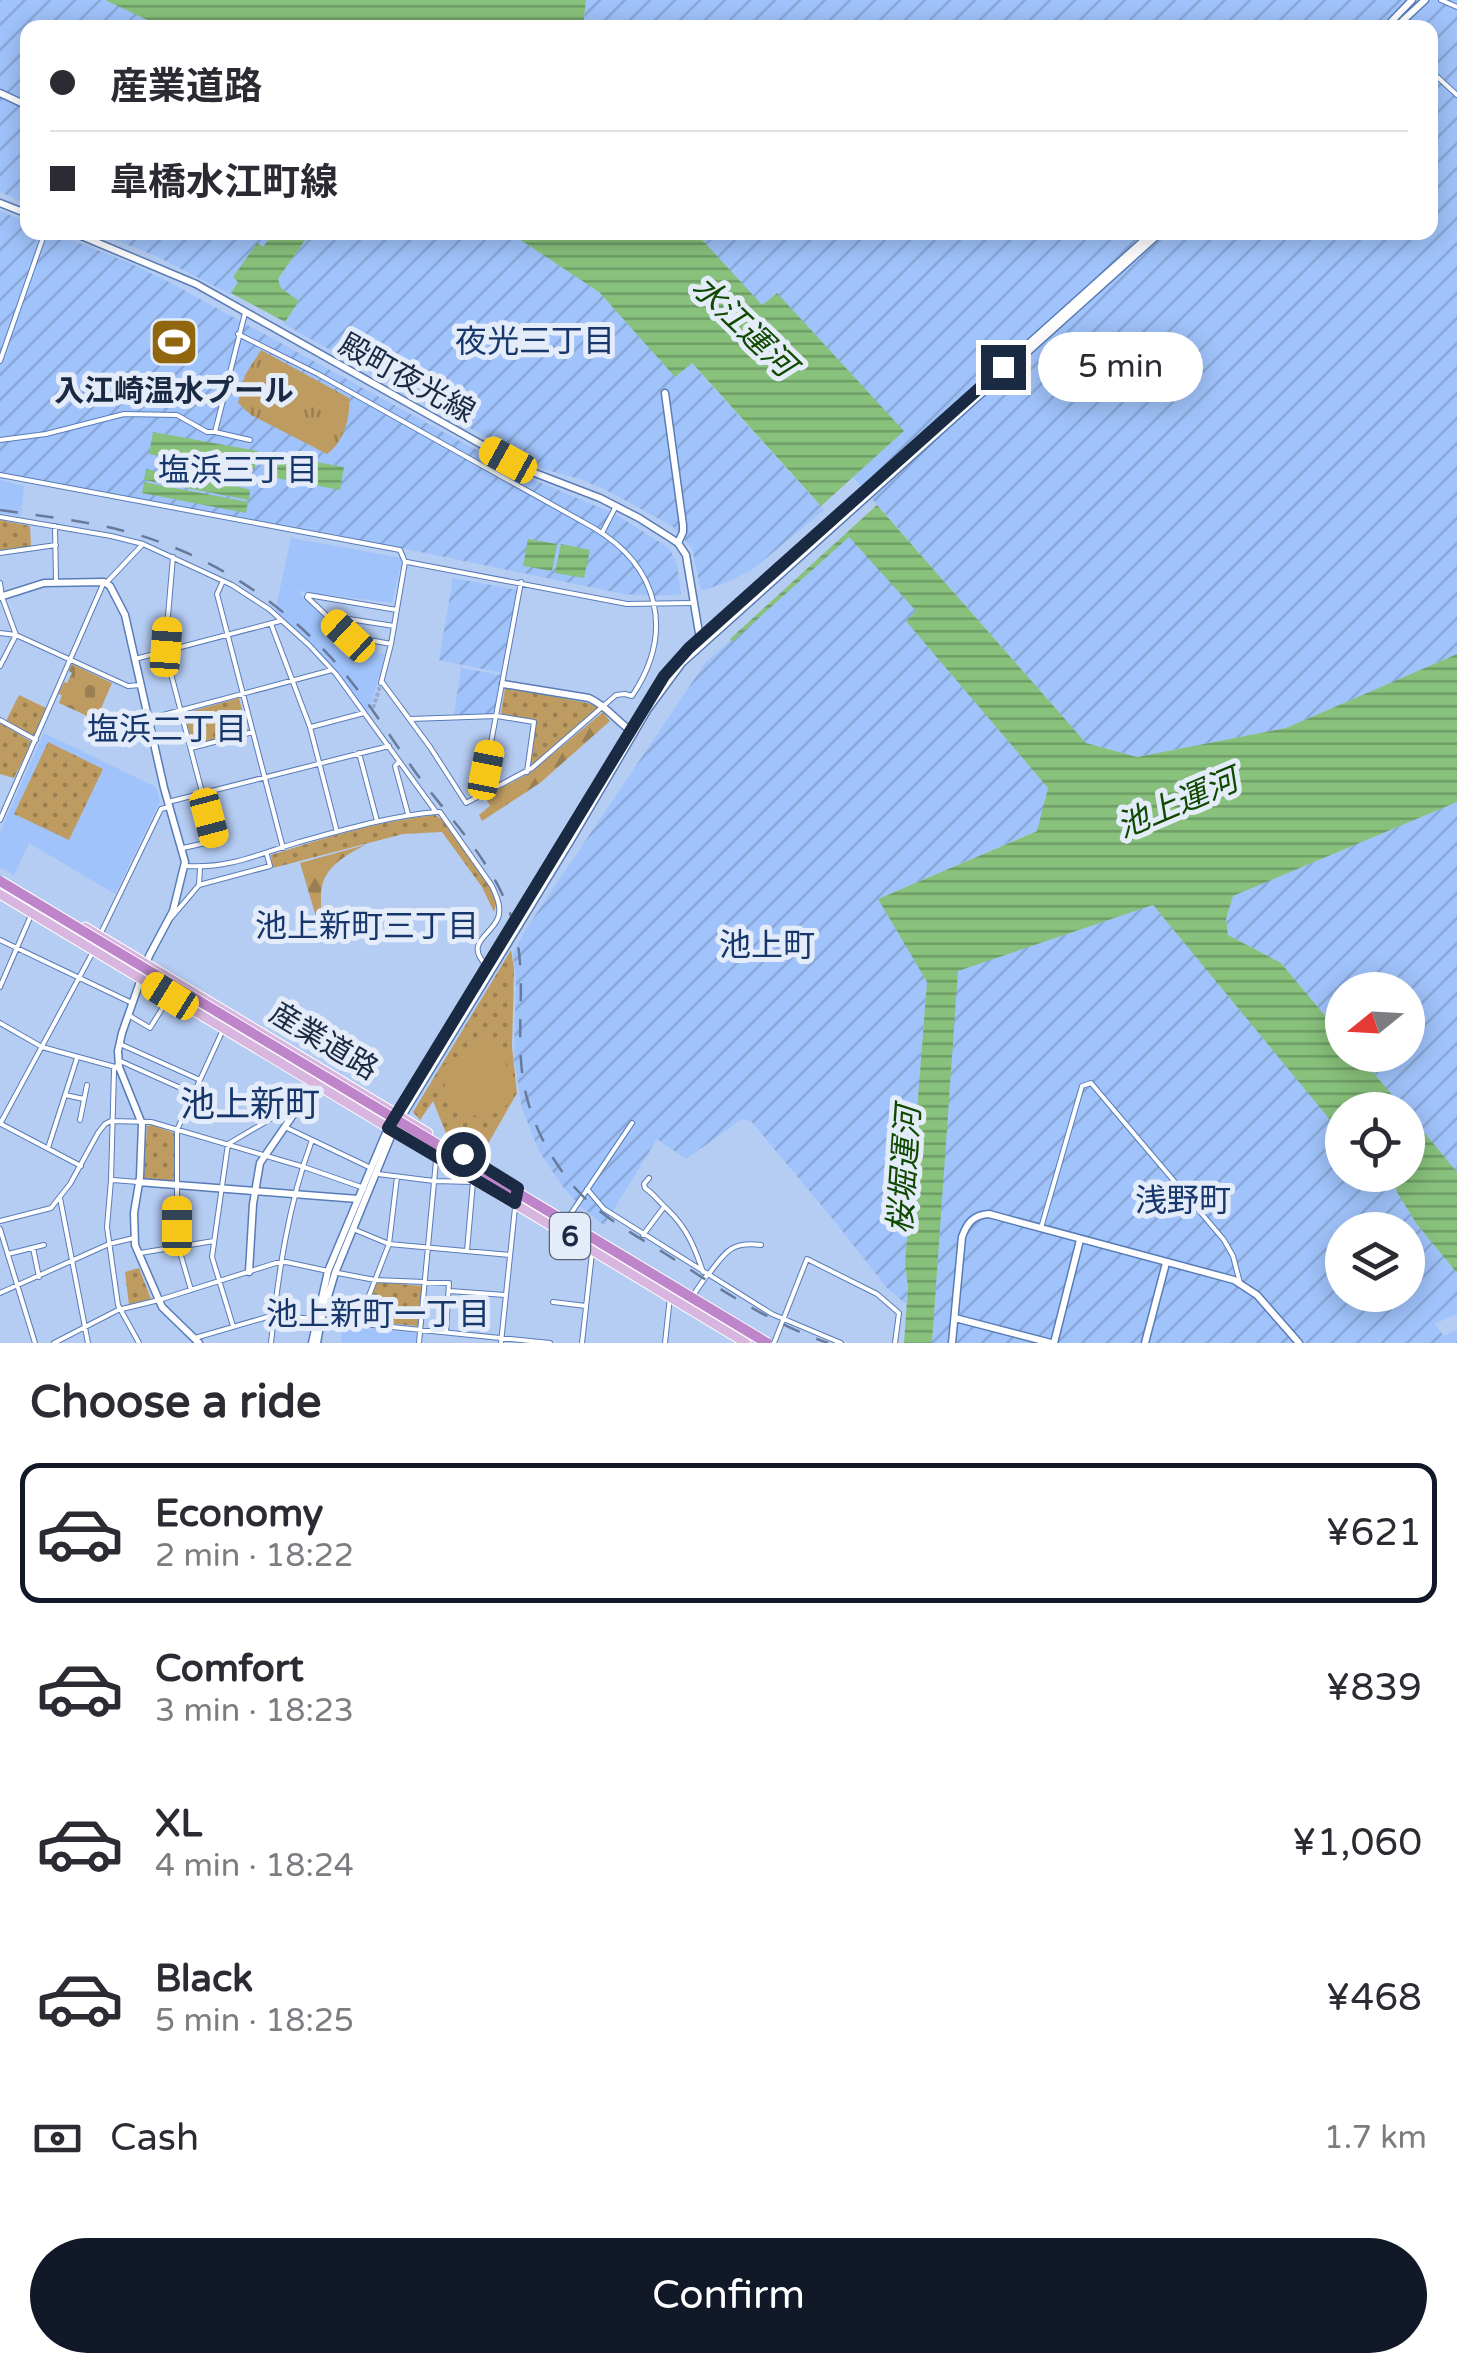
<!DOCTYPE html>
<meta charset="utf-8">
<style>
body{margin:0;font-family:"Varela Round","Noto Sans JP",sans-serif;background:#f2f2f3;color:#2b2b33;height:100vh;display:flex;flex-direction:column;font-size:38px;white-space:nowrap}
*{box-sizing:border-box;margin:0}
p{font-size:32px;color:#7c7c81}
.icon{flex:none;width:55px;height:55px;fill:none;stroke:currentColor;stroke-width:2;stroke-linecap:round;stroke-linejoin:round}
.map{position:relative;height:1343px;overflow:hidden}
.details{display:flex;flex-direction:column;background:#fff;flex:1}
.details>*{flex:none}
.top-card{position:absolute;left:20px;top:20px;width:1418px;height:220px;border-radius:20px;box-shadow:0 5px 25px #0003;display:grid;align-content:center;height:220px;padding:0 30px;background:#fff}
.needle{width:65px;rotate:252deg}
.fabs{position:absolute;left:1325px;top:972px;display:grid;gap:20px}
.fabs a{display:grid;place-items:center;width:100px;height:100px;border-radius:50%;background:#fff;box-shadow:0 5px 25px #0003;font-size:50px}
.end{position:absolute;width:45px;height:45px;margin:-22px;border:12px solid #1b2a43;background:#fff;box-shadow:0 0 0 5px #fff}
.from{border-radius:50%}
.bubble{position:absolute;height:70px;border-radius:35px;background:#fff;box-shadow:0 5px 25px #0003;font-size:32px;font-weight:600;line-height:70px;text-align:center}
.car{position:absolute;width:30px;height:60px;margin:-30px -15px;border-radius:12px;box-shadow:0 0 8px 2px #0007;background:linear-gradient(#f5c518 24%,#345 0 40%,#f5c518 0 76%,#345 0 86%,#f5c518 0)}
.top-card b{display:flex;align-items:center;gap:35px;height:95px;font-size:38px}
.top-card b+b{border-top:2px solid #e1e1e2}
.top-card i{width:25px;height:25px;background:#2b2b33}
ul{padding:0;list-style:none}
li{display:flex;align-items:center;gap:30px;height:140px;margin:0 20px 15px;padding:0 10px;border:5px solid transparent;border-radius:20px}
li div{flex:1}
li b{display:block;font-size:38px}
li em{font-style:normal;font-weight:600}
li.active{border-color:#111827}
li>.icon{width:90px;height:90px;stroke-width:1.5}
h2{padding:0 30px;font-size:45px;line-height:120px}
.pay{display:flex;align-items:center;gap:25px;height:110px;padding:0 30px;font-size:38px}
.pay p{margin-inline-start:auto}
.action{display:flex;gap:20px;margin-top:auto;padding:20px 30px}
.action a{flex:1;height:115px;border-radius:60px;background:#111827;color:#fff;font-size:40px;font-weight:600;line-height:115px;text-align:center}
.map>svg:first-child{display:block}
.built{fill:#a0c3fb}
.industrial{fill:url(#industrial-furrows);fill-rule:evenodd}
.grass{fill:url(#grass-tufts)}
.forest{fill:url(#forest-firs)}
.cemetery{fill:url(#cemetery-stones)}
.park{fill:url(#park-dots)}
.pitch{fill:#be9c61}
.water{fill:url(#water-rules)}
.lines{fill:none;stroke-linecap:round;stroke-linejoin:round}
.street-tunnel{stroke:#96acd0;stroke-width:4;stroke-dasharray:4 2;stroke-linecap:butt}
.street-casing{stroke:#587cb7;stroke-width:6}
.secondary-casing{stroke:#587cb7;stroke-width:9}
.primary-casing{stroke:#fff;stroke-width:11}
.street{stroke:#fff;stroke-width:4}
.secondary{stroke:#fff;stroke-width:6}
.primary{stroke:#d8b6df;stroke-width:9}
.rail{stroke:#677a9a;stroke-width:2.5;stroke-dasharray:18 18;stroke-linecap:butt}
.highway-bridge-casing{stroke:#fff;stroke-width:12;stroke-linecap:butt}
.highway-bridge{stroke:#be85ca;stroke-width:10}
.route{stroke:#1b2a43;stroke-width:12}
.labels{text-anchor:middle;stroke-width:10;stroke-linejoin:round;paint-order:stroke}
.shield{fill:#e4ecf9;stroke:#57647a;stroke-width:2.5}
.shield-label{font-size:28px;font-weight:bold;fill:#1b2a43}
.street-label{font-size:30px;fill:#1b2a43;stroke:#e4ecf9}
.poi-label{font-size:30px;font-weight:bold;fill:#1b2a43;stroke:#e4ecf9}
.water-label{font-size:32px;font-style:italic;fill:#104900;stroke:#e4ecf9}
.neighbourhood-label{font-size:32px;fill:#17376c;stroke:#e4ecf9}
.quarter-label{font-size:35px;fill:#17376c;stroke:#e4ecf9}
</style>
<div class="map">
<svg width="1457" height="1343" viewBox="0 0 1457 1343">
<defs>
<pattern id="industrial-furrows" width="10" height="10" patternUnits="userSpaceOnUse" patternTransform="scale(2.5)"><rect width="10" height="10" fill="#a0c3fb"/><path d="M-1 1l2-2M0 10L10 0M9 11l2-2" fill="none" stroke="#89a8d8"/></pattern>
<pattern id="grass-tufts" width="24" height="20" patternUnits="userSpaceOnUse" patternTransform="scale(2.5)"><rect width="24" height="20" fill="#be9c61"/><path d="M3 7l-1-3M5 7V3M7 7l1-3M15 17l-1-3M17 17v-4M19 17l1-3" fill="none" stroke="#9a7f52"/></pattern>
<pattern id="forest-firs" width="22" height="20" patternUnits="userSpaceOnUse" patternTransform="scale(2.5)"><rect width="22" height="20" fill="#be9c61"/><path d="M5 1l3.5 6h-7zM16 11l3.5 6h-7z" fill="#9a7f52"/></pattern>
<pattern id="cemetery-stones" width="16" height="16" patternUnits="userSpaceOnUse" patternTransform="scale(2.5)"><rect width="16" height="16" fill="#be9c61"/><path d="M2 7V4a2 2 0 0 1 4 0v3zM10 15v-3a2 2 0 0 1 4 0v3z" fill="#9a7f52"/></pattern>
<pattern id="park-dots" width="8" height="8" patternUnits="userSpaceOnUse" patternTransform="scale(2.5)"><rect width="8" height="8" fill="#be9c61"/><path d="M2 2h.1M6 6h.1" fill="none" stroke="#9a7f52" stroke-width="1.8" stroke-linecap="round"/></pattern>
<pattern id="water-rules" width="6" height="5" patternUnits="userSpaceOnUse" patternTransform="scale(2.5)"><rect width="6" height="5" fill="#88c17b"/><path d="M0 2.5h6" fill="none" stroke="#6e9d66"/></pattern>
</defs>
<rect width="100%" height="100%" fill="#b5ccf3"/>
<path class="built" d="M0 480 24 486 21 516 0 513Z
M291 538 402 558 392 603 298 591 356 648 385 654 368 714 338 674 319 652 275 612Z
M44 733 156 787 160 801 115 894 29 843 14 875 0 868V832Z
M342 1326 417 1333 416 1343H341Z"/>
<path class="industrial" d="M0 0H105L164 27 28 28 27 204 0 192Z
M586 0H1457V654L1286 728 1137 757 1086 743 853 477 903 432 776 293 762 306 696 233 1430 232V28H583Z
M0 211 27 222 28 232 54 233 132 264 167 281 522 475 615 514 669 548 677 564 681 594 657 596 624 594 348 537 0 473Z
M98 233H273L263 247 257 244 233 277 239 281 230 294 158 257Z
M310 233H510L599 292 675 376 691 363 824 510 753 569 730 581 701 591 692 548 672 526 606 490 580 479 543 469 284 324 299 301 281 288 278 280Z
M849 536 917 611 906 621 1048 788 1038 830 878 899 927 982 905 1264 908 1287 906 1304 887 1288 832 1218 751 1121 742 1119 686 1159 657 1139 604 1225 581 1207 563 1187 539 1151 522 1108 514 1059 516 981 513 953 528 926 706 662Z
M453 578 518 590 502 673 439 660Z
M461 668 501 675 494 713 492 715H454Z
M1457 802V1172L1408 1113V1110H1405L1358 1055H1408V990H1342V1036L1281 963 1228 935 1226 919 1233 896Z
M1153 905 1342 1134V1175L1393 1177 1397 1192 1416 1223 1457 1273V1314L1434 1324 1444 1336 1457 1330V1343H932L957 971ZM1342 1230H1408V1295H1342Z"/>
<path class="grass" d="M261 350 349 398C351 417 343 443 327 454L251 415 238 403 245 375Z"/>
<path class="forest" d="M603 712 610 721 540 783 482 821 479 815 490 806 485 796 530 773Z
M365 845C348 854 327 865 322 886 319 898 324 908 317 920L300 863Z"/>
<path class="cemetery" d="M72 664 112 683 96 720 59 703 62 695 58 694 64 682 67 683 72 673 69 671Z"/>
<path class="park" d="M0 520 30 526 31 547 0 551Z
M507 687 592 704 597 707V710L531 767 529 765 536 721 503 715 501 712 505 688Z
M19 695 46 708 35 735H32L6 721Z
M239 698 248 732 194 746 192 745 185 713Z
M0 723 32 742 14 778 0 774Z
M48 742 103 769 69 840 14 814Z
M435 815 443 820 480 869 497 901 494 912 482 887 442 832 403 834 273 868 271 855C324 838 378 821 435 815Z
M511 950 514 968 512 1047 517 1093 481 1156 448 1138 433 1101 420 1120 413 1112Z
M152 1125 174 1133V1182L144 1179 147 1126Z
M139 1268 151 1299 129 1305 125 1272Z
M377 1282 422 1286 418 1326 364 1321Z"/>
<path class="pitch" d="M488 1041 501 1046 514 1094C492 1137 436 1112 444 1065Z"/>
<path class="water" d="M105 0H586L583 27 164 28Z
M273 233H310L278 279 281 288 299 301 285 322 231 293 238 282 233 277 257 243 263 247Z
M510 233H696L762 305 777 293 904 431 821 506 692 363 675 377 599 292Z
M153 432 258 451 254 470 248 469 247 472 149 454Z
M266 453 344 467 340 490 276 478 277 468 265 465Z
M146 469 165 474H173L192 479 244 488 250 490 249 500 144 480Z
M144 482 248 502 246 513 142 493Z
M877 505 1086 743 1137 757 1286 728 1457 654V802L1233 896 1226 919 1228 935 1281 963 1342 1036V1055H1358L1405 1110H1342L1341 1133 1153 905 958 971 932 1343H904L908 1287 905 1264 927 982 878 899 1037 831 1048 788 906 621 916 611 849 537 732 642 730 639Z
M528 539 557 544 552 571 523 566Z
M561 544 590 550 584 578 555 573Z
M1408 1113 1457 1172V1273L1416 1223 1397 1192 1393 1177 1387 1175H1408Z"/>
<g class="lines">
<path class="street-tunnel" d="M373 708 381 683"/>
<g class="street-casing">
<path id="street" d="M1441 0 1457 7
M1430 70 1457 95
M238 334 318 374 594 528C659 567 675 632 632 696L625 694 616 695 532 768 466 803 430 747 382 682
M0 361 45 232
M215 432 250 440
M0 440 46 434 124 414 177 415 207 432H215L245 313
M0 475 400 550 405 562 391 644 381 683
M0 517 111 536 143 544 232 585 269 609 309 645 336 674 436 812H440L492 886C496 895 502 907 498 918 490 937 463 943 488 967
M55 526 56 581
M602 533 616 506
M0 553 56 545
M173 557 165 651 214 838 210 842 183 848
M407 562 627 604 693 603
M0 583 2 597 16 635 0 666
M106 583 143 544
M222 583 217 594 283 848
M329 616 394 626
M271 624 310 727 337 832
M0 633 16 635 128 686 141 685
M391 644 348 636 307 597 308 595 397 610
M135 659 280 621
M148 719 332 670
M410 719 497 716 534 722 527 772
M0 720 36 740
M311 727 364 713
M191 748 253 732
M359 753 377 821
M399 762 395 766 408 814
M481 796 521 582
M168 802 389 746
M0 820 104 582
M185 866C228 869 259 854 299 842 343 830 390 816 436 812
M199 885 270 866 267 855
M171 918 199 885 200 868
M100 935 161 809 169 807
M0 940 132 1003
M0 987 32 913
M130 1016 150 1028 170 996
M0 1023 42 1047 115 1067
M120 1044 200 1080
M118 1060 194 1094
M119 1063 114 1070 111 1180 107 1227 118 1305 139 1343
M65 1095 84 1099
M80 1120 87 1085
M0 1124 94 950
M1 1124 81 1166
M285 1127 371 1168
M48 1148 77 1058
M378 1174 434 1181 473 1182
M649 1178 644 1184 645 1188C655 1195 659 1202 668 1210 687 1228 695 1248 703 1272
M113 1180 138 1182
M587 1189 604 1209 772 1314 841 1343
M60 1198 88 1343
M568 1218 632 1123
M0 1221 51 1208 70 1184 98 1133 105 1124 111 1121 151 1122 304 1167 364 1188
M1041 1228 1082 1086 1091 1083 1224 1240 1233 1256 1240 1283
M0 1229 35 1343
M353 1229 389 1244 510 1255
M643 1235 664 1207
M33 1248 39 1277
M467 1251 473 1182
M140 1253 214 1241
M8 1254 44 1245
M338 1273 375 1280 449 1283 446 1332
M708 1275C725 1253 730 1241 761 1245
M191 1290 177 1242V1130L222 1032
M450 1291 505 1295
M0 1293 109 1244 134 1238
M694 1294 707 1275
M553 1302 586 1306
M358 1324 389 1244 397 1177
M233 1326 212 1257 228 1144 279 1114 287 1120
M195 1338 274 1315 550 1343
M54 1343 118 1310 159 1300 276 1263 286 1262 328 1271
M271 1343C278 1275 288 1205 312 1140
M419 1343 436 1161
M501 1343 515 1208
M582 1343 592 1253
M665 1343 670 1297
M774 1343 807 1259 877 1294 899 1313 895 1343"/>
</g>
<g class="secondary-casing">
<path id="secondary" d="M1385 28 1412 0
M1395 28 1425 0
M0 93 28 106
M0 203 28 214
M72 232 196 284 527 470 600 498 639 518 669 537 678 543 686 555 700 639
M665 393 683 525V532L678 543
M0 597 44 583 104 582 110 586 125 615 164 788 185 862 173 911 149 956 122 1033 118 1051 119 1067 142 1124 140 1177 134 1213 135 1245 162 1307 199 1343
M503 684 589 698C607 706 617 722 633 732
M401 1118 571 840 648 709 682 663 1161 232
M138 1182 358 1199
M249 1272 253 1204 260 1163 315 1083
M955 1318 1051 1343
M312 1343 328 1271 388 1128 664 676 689 648 1153 232
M317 1343 321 1320 335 1273 394 1129
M952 1343 962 1237C967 1223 973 1215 989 1214L1234 1280 1257 1295 1299 1343
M1054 1343 1080 1240
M1145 1343 1166 1263"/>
</g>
<g class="primary-casing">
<path id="primary" d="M0 894 746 1343
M85 927 428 1133"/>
</g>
<use href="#street" class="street"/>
<use href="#secondary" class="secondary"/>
<use href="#primary" class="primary"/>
<path class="rail" d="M0 510C40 516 81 520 120 530 206 551 283 601 341 669 368 701 391 738 416 773 448 816 490 859 509 910 532 972 512 1029 525 1090 533 1127 552 1162 577 1190 602 1218 637 1236 669 1256 720 1289 770 1323 828 1343"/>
<g class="highway-bridge-casing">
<path id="highway-bridge" d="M0 881 767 1343"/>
</g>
<use href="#highway-bridge" class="highway-bridge"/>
</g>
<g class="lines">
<path class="route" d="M463 1154 518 1188 515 1203 388 1128 664 676 689 648 1003 367"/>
</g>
<defs>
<g id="stadium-square" transform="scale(2.5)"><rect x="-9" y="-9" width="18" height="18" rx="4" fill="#90670e" stroke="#e4ecf9"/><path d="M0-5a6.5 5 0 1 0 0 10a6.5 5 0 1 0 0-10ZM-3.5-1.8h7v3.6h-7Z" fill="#fff"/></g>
</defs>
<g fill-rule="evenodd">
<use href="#stadium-square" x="174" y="342"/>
</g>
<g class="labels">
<rect class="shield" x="550" y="1213" width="40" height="46" rx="8"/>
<g class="shield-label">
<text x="570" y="1246">6</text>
</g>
<g class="street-label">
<text transform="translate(407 378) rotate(29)" y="10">殿町夜光線</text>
<text transform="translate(324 1041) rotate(31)" y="10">産業道路</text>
</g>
<g class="poi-label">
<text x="174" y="401">入江崎温水プール</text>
</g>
<g class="water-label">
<text transform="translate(744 326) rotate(44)" y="11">水江運河</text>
<text transform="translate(1177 803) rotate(-23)" y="11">池上運河</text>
<text transform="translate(904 1170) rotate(-86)" y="11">桜堀運河</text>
</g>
<g class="neighbourhood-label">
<text x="535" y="352">夜光三丁目</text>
<text x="238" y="481">塩浜三丁目</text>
<text x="167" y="740">塩浜二丁目</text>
<text x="367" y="937">池上新町三丁目</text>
<text x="767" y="956">池上町</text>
<text x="1183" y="1211">浅野町</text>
<text x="378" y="1325">池上新町一丁目</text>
</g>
<g class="quarter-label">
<text x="250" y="1116">池上新町</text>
</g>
</g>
</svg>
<div class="fabs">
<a><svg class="needle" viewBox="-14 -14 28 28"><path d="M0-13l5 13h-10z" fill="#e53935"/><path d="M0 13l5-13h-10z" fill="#7c7c81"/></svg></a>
<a><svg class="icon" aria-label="locate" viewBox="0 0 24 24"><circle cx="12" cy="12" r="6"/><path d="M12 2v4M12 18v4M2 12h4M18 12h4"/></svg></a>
<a><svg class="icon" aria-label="layers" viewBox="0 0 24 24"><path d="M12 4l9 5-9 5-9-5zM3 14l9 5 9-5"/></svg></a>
</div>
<i class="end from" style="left:463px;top:1154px"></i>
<i class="end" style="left:1003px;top:367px"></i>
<div class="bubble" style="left:1038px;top:332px;width:165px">5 min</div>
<i class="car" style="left:508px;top:460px;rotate:299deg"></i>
<i class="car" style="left:348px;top:636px;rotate:313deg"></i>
<i class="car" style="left:166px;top:647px;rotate:4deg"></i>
<i class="car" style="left:486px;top:770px;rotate:11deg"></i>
<i class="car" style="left:209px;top:818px;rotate:165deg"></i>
<i class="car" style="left:170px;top:996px;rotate:302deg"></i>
<i class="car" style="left:177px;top:1226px;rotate:0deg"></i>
<div class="top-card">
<b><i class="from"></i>産業道路</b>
<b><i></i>皐橋水江町線</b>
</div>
</div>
<section class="details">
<h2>Choose a ride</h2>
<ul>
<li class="active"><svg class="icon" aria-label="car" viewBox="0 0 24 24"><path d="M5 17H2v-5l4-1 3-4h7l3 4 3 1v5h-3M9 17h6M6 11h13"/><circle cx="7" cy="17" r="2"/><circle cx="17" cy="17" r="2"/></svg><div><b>Economy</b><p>2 min · 18:22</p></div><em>¥621</em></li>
<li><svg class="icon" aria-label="car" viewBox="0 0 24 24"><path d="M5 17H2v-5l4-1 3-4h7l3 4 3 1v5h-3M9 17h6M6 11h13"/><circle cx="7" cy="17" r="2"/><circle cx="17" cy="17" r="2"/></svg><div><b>Comfort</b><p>3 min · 18:23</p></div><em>¥839</em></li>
<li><svg class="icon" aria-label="car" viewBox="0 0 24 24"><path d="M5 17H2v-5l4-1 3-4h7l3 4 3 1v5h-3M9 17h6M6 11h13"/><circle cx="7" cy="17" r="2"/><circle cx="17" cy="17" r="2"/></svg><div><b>XL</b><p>4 min · 18:24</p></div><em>¥1,060</em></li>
<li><svg class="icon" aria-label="car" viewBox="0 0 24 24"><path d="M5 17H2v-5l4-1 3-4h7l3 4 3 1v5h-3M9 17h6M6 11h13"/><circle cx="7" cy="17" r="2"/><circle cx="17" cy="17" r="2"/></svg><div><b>Black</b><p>5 min · 18:25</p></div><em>¥468</em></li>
</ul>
<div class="pay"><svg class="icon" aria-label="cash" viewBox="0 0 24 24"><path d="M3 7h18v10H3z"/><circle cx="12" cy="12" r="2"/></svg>Cash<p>1.7 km</p></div>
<div class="action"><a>Confirm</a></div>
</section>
